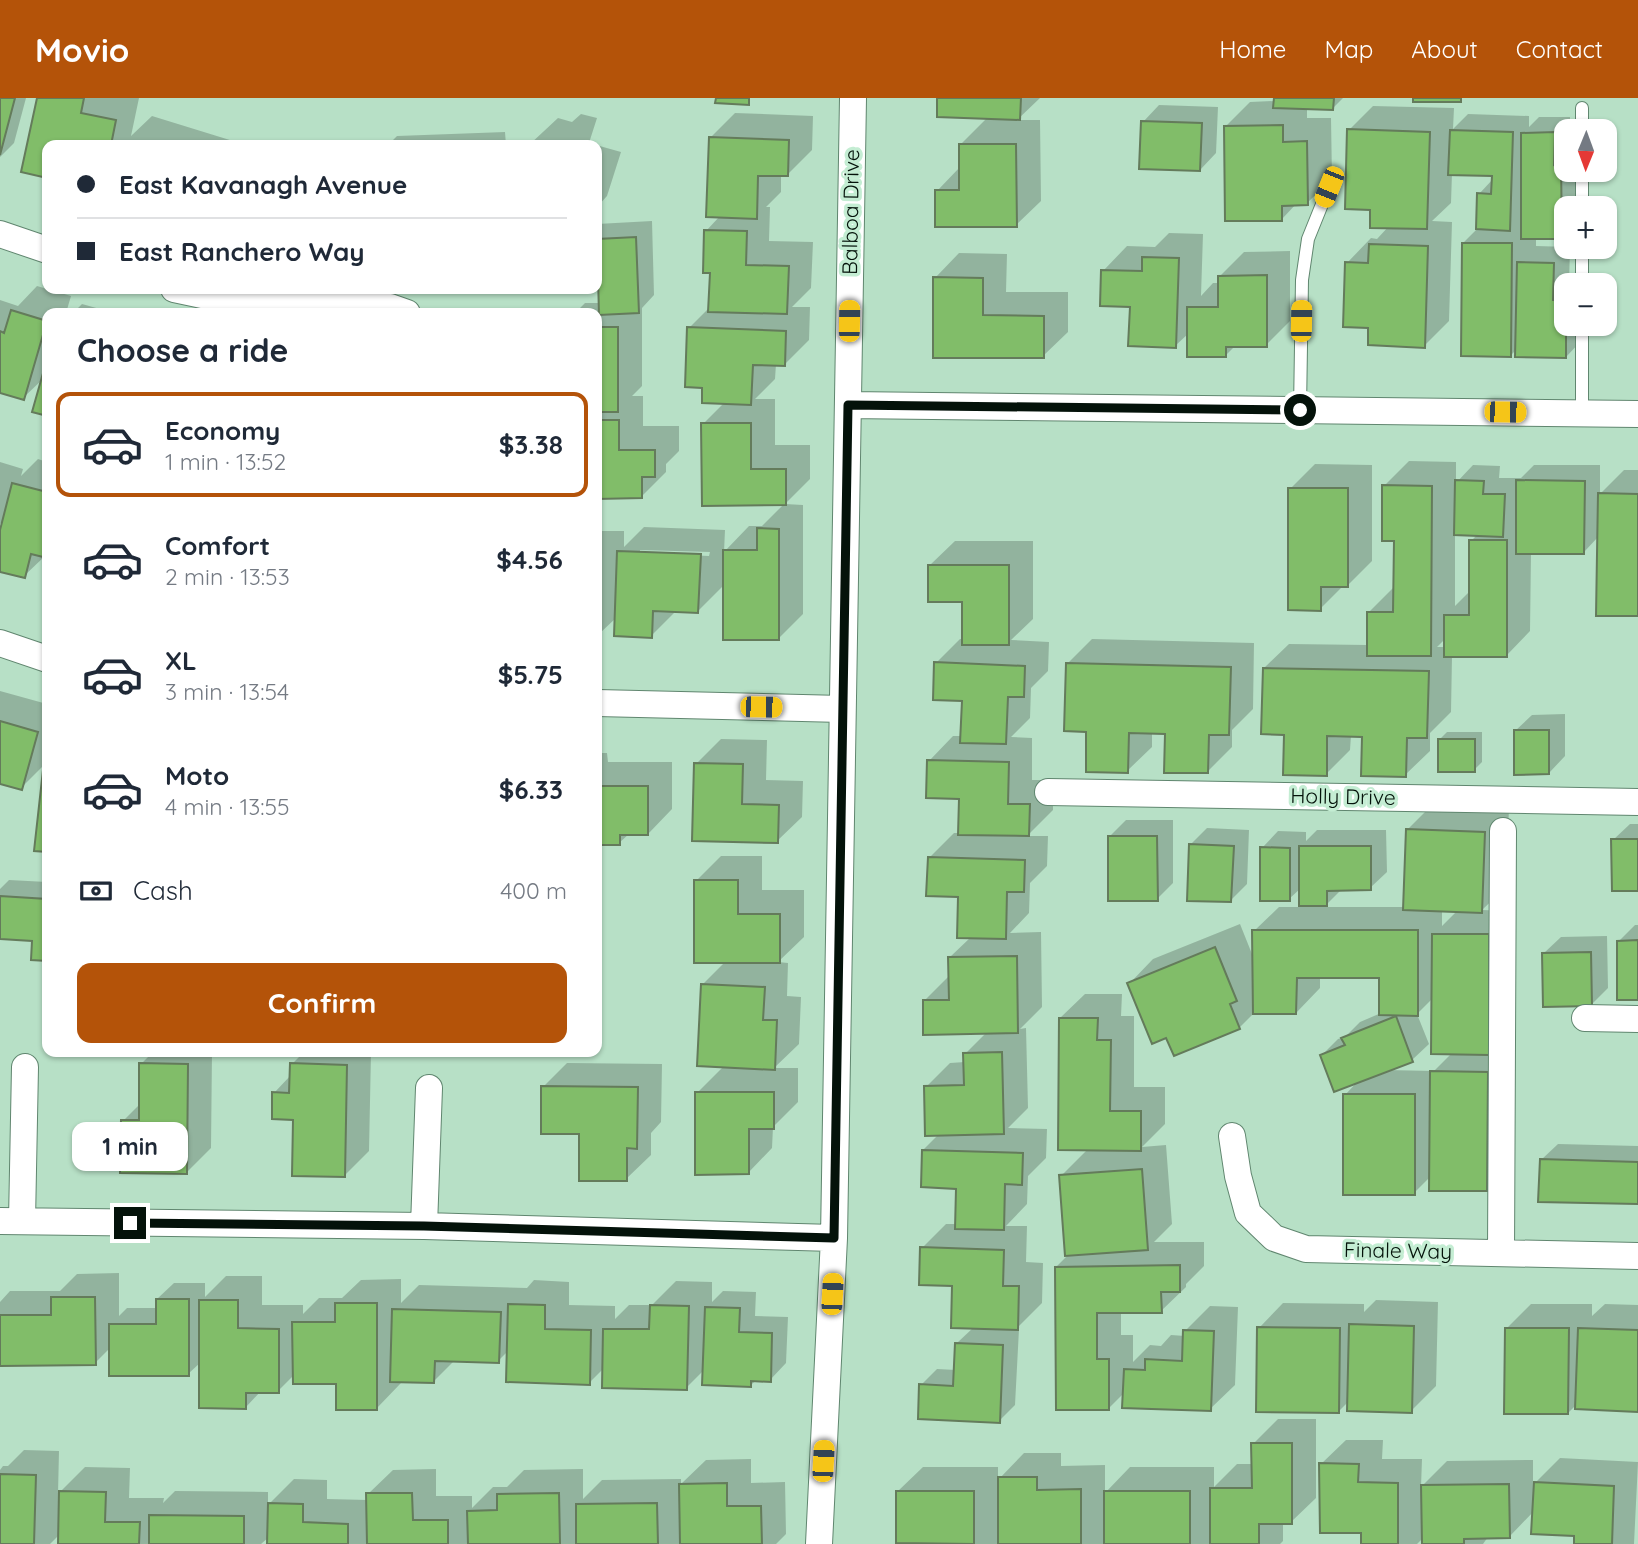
<!DOCTYPE html>
<meta charset="utf-8">
<style>
body{margin:0;font-family:Quicksand,sans-serif;background:#f2f2f3;color:#1f2937;height:100vh;display:flex;flex-direction:column;font-size:26px;white-space:nowrap}
*{box-sizing:border-box;margin:0}
p{font-size:23px;color:#747a83}
.icon{flex:none;width:38px;height:38px;fill:none;stroke:currentColor;stroke-width:2;stroke-linecap:round;stroke-linejoin:round}
.map{position:relative;flex:1;overflow:hidden}
.sheet{position:absolute;left:42px;top:210px;width:560px;height:749px;display:flex;flex-direction:column;background:#fff;border-radius:14px;box-shadow:0 2px 5px #0004}
.sheet>*{flex:none}
.hud{position:absolute;left:42px;top:42px;width:560px;height:154px;border-radius:14px;box-shadow:0 2px 5px #0004;display:grid;align-content:center;height:154px;padding:0 35px;background:#fff}
.needle{width:46px;rotate:181deg}
.tools{position:absolute;left:1554px;top:21px;display:grid;gap:14px}
.tools a{display:grid;place-items:center;width:63px;height:63px;border-radius:14px;background:#fff;box-shadow:0 2px 5px #0004;font-size:35px}
.end{position:absolute;width:32px;height:32px;margin:-16px;border:9px solid #04120a;background:#fff;box-shadow:0 0 0 4px #fff}
.from{border-radius:50%}
.bubble{position:absolute;height:49px;border-radius:14px;background:#fff;box-shadow:0 2px 5px #0004;font-size:23px;font-weight:800;line-height:49px;text-align:center}
.car{position:absolute;width:21px;height:42px;margin:-21px -10px;border-radius:9px;box-shadow:0 0 5px 2px #0007;background:linear-gradient(#f5c518 24%,#345 0 40%,#f5c518 0 76%,#345 0 86%,#f5c518 0)}
.hud b{display:flex;align-items:center;gap:24px;height:66px;font-size:26px}
.hud b+b{border-top:2px solid #e0e1e3}
.hud i{width:18px;height:18px;background:#1f2937}
ul{padding:0;list-style:none}
li{display:flex;align-items:center;gap:21px;height:105px;margin:0 14px 10px;padding:0 21px;border:4px solid transparent;border-radius:14px}
li div{flex:1}
li b{display:block;font-size:26px}
li em{font-style:normal;font-weight:800}
li.current{border-color:#b45309}
li>.icon{width:63px;height:63px;stroke-width:1.5}
h2{padding:0 35px;font-size:32px;line-height:84px}
.pay{display:flex;align-items:center;gap:18px;height:77px;padding:0 35px;font-size:26px}
.pay p{margin-inline-start:auto}
.cta{display:flex;gap:14px;margin-top:auto;padding:14px 35px}
.cta a{flex:1;height:80px;border-radius:14px;background:#b45309;color:#fff;font-size:28px;font-weight:800;line-height:80px;text-align:center}
header{display:flex;align-items:center;gap:42px;box-sizing:border-box;height:98px;padding:0 35px;background:#b45309;color:#fff}
header strong{font-size:33px}
nav{display:flex;gap:38px;margin-inline-start:auto;font-size:24px}
.map>svg:first-child{display:block}
.shadow{fill:#0003;fill-rule:evenodd}
.building{fill:#81bd69;stroke:#647b5b;stroke-width:2}
.lines{fill:none;stroke-linecap:round;stroke-linejoin:round}
.lane-casing{stroke:#60866f;stroke-width:14}
.street-casing{stroke:#60866f;stroke-width:28}
.lane{stroke:#fff;stroke-width:12}
.street{stroke:#fff;stroke-width:26}
.route{stroke:#04120a;stroke-width:9}
.labels{text-anchor:middle;stroke-width:7;stroke-linejoin:round;paint-order:stroke}
.street-label{font-size:21px;fill:#04120a;stroke:#c4edd3}
</style>
<header>
<strong>Movio</strong>
<nav><a>Home</a><a>Map</a><a>About</a><a>Contact</a></nav>
</header>
<div class="map">
<svg width="1638" height="1446" viewBox="0 0 1638 1446">
<rect width="100%" height="100%" fill="#b7e0c6"/>
<path class="shadow" d="M0 0H26L14 45 0 59Z
M38 0H139L131 38 152 18 246 47H47V78L23 73Z
M939 0H1040L1017 22H1040L1041 103 1016 127 937 93 960 69V47L988 19Z
M1275 0H1343L1333 10 1307 9V20H1331L1332 81 1307 105H1297L1282 121 1226 28 1250 4 1275 3Z
M1159 7 1218 9 1216 55 1200 72 1143 24Z
M1373 8 1454 10 1453 31 1468 16 1529 18V29L1539 19H1570V33H1566V72H1577V110H1566V134L1561 139H1536V148L1570 149 1569 186H1584L1566 187V226H1583L1582 242 1566 259 1517 251 1511 257 1463 145 1478 130 1479 96 1493 81V76L1452 75 1451 105 1432 123 1452 124 1449 223 1424 248 1370 228 1347 165 1371 140 1377 141 1389 128 1372 111 1349 32Z
M735 15 813 18 812 52 787 77 781 76V94L766 109H770L769 143 813 144 811 190 792 209H810L809 242 784 267 776 266 775 281 755 301H775V347H810V381L785 406 803 407V516L778 541 725 486 698 513H676L651 538 617 519 599 536H597V433H624V449L644 429 725 432 724 454 749 428H762L784 406 703 326 725 304 704 289 689 230 710 209 711 173 706 133 720 118 710 40ZM640 452 710 454 709 458 640 455Z
M581 16 597 20 589 45 621 54 607 98 597 109V47H529L558 20 572 24Z
M505 34 506 47H388L397 38Z
M652 123 654 197 642 210V288L632 298H643V328H679V353L666 366V374L641 399H597V215H575L585 205H600L599 183H597V126Z
M1169 135 1203 136 1201 198 1213 185H1220V178L1244 154 1290 153V223L1266 247 1235 248 1226 257 1189 235 1175 248 1131 207 1103 173 1127 148 1155 149Z
M959 155 1007 156 1006 194H1068V234L1043 258H935V180Z
M37 188 71 198 66 215H47V316L34 313 44 280 23 300 0 294V202L18 208Z
M82 206 114 215H73Z
M38 361 47 364V459L45 458 24 478 0 472V439L5 421 0 426V364L23 371 21 378Z
M1409 363 1456 364V385L1473 367 1500 368 1499 380H1521L1534 367H1600V396L1624 372H1638V517L1599 438 1584 454H1531L1530 533 1506 558H1452L1451 614 1430 635V653L1405 677 1364 637H1351L1350 652 1326 676 1285 636 1264 570 1289 546 1368 547 1369 514 1393 490H1395L1396 441 1384 388ZM1455 435 1478 436 1471 443V492L1455 508ZM1446 540V549H1437Z
M1315 366 1372 367V463L1347 488H1343L1320 511 1290 391Z
M955 443H1033V521L1011 542 1049 544 1048 573 1031 590 1030 620 1011 639 1032 640V682H1053V712L1027 738H1048L1047 768 1030 785 1029 815 1010 835 1041 834 1042 909 1020 931 1026 930 1028 1010 1008 1030 1047 1031 1046 1060 1028 1078 1027 1106 1006 1128H1027L1026 1164 1043 1165 1042 1205 1016 1231H1019L1015 1307 999 1323 921 1287 937 1271 956 1272 957 1245 974 1229 954 1187 922 1150 946 1126H957L958 1089 923 1052 939 1036 926 989 950 965 965 964V956L987 934 925 902 949 878 950 859 971 839 960 797 929 760 954 735H960V699L929 663 953 638H962L963 601 936 565 960 541H963V503L930 467Z
M1092 541 1254 545 1253 611 1232 632V649L1207 674 1167 634H1152V649L1127 673 1088 632 1067 566Z
M0 593 47 606V752L36 751 45 666 21 690 0 684Z
M1565 616V658L1549 675 1515 633 1532 617Z
M1447 634H1482V664L1474 672 1439 642Z
M721 641 767 642 766 682 803 683 802 719 777 743 696 666Z
M597 655H607L608 664H672V711L648 736H629L619 745H597Z
M1432 707 1509 710 1506 789 1482 812 1513 813 1510 1067 1486 1091 1431 1078 1414 1095 1345 997 1359 982 1322 957 1338 941 1345 939 1360 924 1381 915V878H1320V890L1296 915H1254L1239 930 1167 937 1129 886 1153 861 1240 826 1254 861V833L1279 809H1301V790L1289 801 1262 750 1278 733 1306 734V743L1317 732H1386L1387 774 1370 790 1342 791 1324 809H1405L1407 732ZM1442 812 1457 813 1442 828ZM1433 900 1452 955 1434 973 1386 972 1412 962 1429 946 1417 916Z
M1126 722H1173V785L1157 801 1109 739Z
M1630 726H1638V791L1613 742Z
M1207 730 1249 732 1247 786 1231 802 1191 746Z
M721 758H762V792H804V839L778 864 788 865 787 898 801 899 799 946 774 970H798V1004L773 1029 772 1050 748 1075 697 995 724 968 703 886 726 863 696 783Z
M9 782 47 784V861H33L34 841 0 839V791Z
M1635 827H1638V900L1619 843Z
M1607 838 1608 890 1591 907 1544 855 1561 839Z
M1085 896H1122L1121 918H1134V989H1165V1026L1142 1049 1166 1047 1172 1126 1154 1144H1204V1168L1186 1186V1189L1161 1213H1121V1237H1133V1264L1150 1247 1161 1248 1171 1237 1185 1238V1233L1210 1208 1238 1209 1235 1287 1210 1311 1125 1294 1109 1310 1056 1169 1069 1156 1061 1078 1088 1051 1060 920Z
M153 954H212L211 1050 187 1074 123 1023 141 1005V966Z
M304 954H371L369 1053 344 1078 274 995 291 977 292 966Z
M567 965 662 966 661 1024 651 1035V1057L626 1081 581 1034 543 989Z
M1558 1046 1638 1048V1105L1541 1062Z
M119 1175V1218L127 1210H157V1201L174 1185H205V1199L226 1178H262V1207H303V1216L319 1200H342L361 1182 401 1181V1205L419 1187 527 1190 534 1182 569 1184V1207L615 1208V1221L629 1207H652L676 1183 712 1184V1204L723 1193 756 1194 755 1218 788 1219 786 1265 770 1282 757 1281 750 1288 704 1272 686 1290 604 1270 589 1285 508 1253 498 1263 455 1262 434 1283 401 1282V1285L377 1310 338 1284 294 1277 278 1293H261L246 1309 201 1264 188 1276 111 1249 95 1265 0 1266V1204L10 1193H60L77 1176Z
M1376 1202 1438 1204 1436 1288 1411 1313 1349 1303 1339 1313 1259 1230 1283 1205 1364 1206V1214Z
M1531 1206H1592V1218L1605 1206 1638 1207V1312L1577 1306 1568 1315 1506 1231Z
M1278 1321H1316V1400L1291 1424H1283V1443L1280 1446H939V1444L898 1393 923 1369H998V1382L1024 1355H1061V1368L1105 1367V1395L1130 1369H1214V1389L1237 1366H1253V1346Z
M1346 1342H1383L1382 1361H1422L1421 1389 1447 1363 1533 1362V1387L1560 1360 1638 1364 1634 1446H1576V1437L1534 1413 1509 1439H1488L1483 1446H1423V1440L1417 1446H1363V1433L1321 1366Z
M24 1352 59 1353 58 1396 85 1369 130 1370 129 1400H164L163 1405 175 1393 268 1394V1407L294 1381 327 1382V1401L368 1402V1396L393 1372 436 1371V1398H472V1410L493 1389H507L524 1372 583 1371V1401L602 1382 681 1381V1386L706 1362 751 1361V1385L785 1384 786 1436 776 1446H268L269 1439 261 1446H60V1436L50 1446H0V1372L3 1368H8Z"/>
<path class="building" d="M0 0H15L0 57Z
M37 0H84L81 15 116 22 111 47H47V80L21 74Z
M716 0H749V7L715 5Z
M937 0H1021L1020 22 937 19Z
M1274 0H1334L1333 12 1273 10Z
M1413 0H1461V4H1413Z
M1141 23 1202 25 1200 73 1139 71Z
M1283 27V44L1307 43 1308 107 1282 108V123H1225L1224 28Z
M1347 31 1430 34 1427 131 1370 130V112L1345 111Z
M1450 32 1513 34 1510 133 1476 131 1477 95 1491 96 1492 78 1448 77Z
M1555 34 1554 67 1561 66 1562 141H1521V35Z
M709 39 789 42 788 78H758L757 121 706 119Z
M959 46H1016L1017 129H935V92H959Z
M704 132 747 133 746 167 789 168 787 216 708 214 710 175H703Z
M636 139 639 215 599 217 597 141Z
M1462 145H1512L1511 259 1461 258Z
M1369 146 1428 148 1425 250 1368 247V230L1343 229 1345 164 1368 165Z
M1142 159 1179 160 1176 250 1128 248 1130 209 1100 208 1101 172 1142 173Z
M1517 164 1554 165 1553 202H1566V260L1515 259Z
M1267 177V249H1226V259H1187V209H1218V178Z
M933 179 983 180V217L1044 218V260H933Z
M11 212 47 223 24 302 0 295V233L4 235Z
M597 229H618V314H597Z
M687 229 786 233 785 268 753 267 751 307 702 305V290L685 289Z
M47 261V318L32 314Z
M597 322H619V352H655V379H642V400L597 401Z
M701 325H751V371H786V407L702 408Z
M46 380 47 460 31 456 25 480 0 474V432L12 385 43 393Z
M1455 382 1484 383 1483 396H1505L1503 439 1454 437Z
M1516 382 1585 383 1584 456H1516Z
M1382 387 1432 388 1431 558H1367V514H1393L1394 443H1382Z
M1288 390H1348V489H1321V513L1288 512Z
M1598 395 1638 396V518H1596Z
M757 430 779 431V542H723V452H757Z
M1469 442H1507V559H1444V517H1469Z
M617 453 701 456 698 515 653 513 652 540 614 538Z
M597 456H600V538H597Z
M928 467H1009V547H962V504H928Z
M934 564 1025 568 1024 599H1008L1006 646 960 645 962 603 933 602Z
M1066 565 1231 569 1229 637H1209L1208 675H1164L1165 636 1129 635 1128 675 1086 674V634L1064 633Z
M1263 570 1429 573 1427 640H1407L1406 679 1361 678 1362 639 1327 638V678L1283 677 1284 637 1261 636Z
M0 623 38 634 22 692 0 686Z
M1514 632H1549V676L1514 677Z
M1438 641H1475V674H1438Z
M46 645H47V754L34 753Z
M927 662 1009 664 1008 706H1030L1029 738 958 737 959 701 926 700Z
M694 665 743 666 742 706 779 707 778 745 692 743Z
M597 688H648V737H620V747H597Z
M1406 731 1485 734 1482 815 1403 812Z
M1108 738H1157L1158 803H1108Z
M1611 741H1638V793H1612Z
M1189 746 1234 748 1231 804 1187 803Z
M1299 748H1371V792L1327 793V808H1299Z
M1260 749 1290 750V803H1260Z
M928 759 1025 762 1024 794H1007L1006 841 957 840 958 799 926 798Z
M694 782H738V816H780V865H694Z
M0 798 47 801V863L31 862 32 843 0 841Z
M1252 832H1418V918L1379 917V880H1297L1296 916H1253Z
M1432 836H1489V957L1431 956Z
M1638 842V902H1617V843Z
M1215 849 1237 903 1230 906 1240 931 1174 958 1166 940 1152 946 1127 885Z
M1591 854 1592 908 1543 909 1542 855Z
M1017 858 1018 935 923 937V902H949L948 859Z
M701 886 765 889 763 922H777L775 972 697 968Z
M1396 918 1413 964 1334 994 1320 957 1345 947 1341 940Z
M1059 920H1098L1097 942H1111L1110 1013H1141V1053L1058 1052Z
M1002 954 1004 1036 925 1038 924 988 964 987 963 955Z
M139 965 188 966 187 1076 120 1075 121 1022H139Z
M290 965 347 967 345 1079 292 1078 293 1022 272 1021V994L289 995Z
M1430 973 1488 974 1487 1093H1429Z
M541 988 638 989 637 1051 627 1050V1083H579V1036H541Z
M695 994H774V1031H749V1076L695 1077Z
M1343 996H1415V1097H1343Z
M922 1052 1023 1055 1022 1087 1005 1086 1004 1132 955 1131 956 1091 921 1089Z
M1540 1061 1638 1064V1106L1538 1104Z
M1142 1071 1148 1152 1065 1158 1059 1077Z
M920 1149 1004 1152 1003 1188H1019L1018 1232 951 1230 952 1188 919 1187Z
M1180 1167V1194H1161L1162 1215H1097V1261H1109V1312H1056L1055 1169Z
M51 1199H95L96 1267 0 1268V1217H51Z
M156 1201H189V1278H109V1226H156Z
M199 1202H238V1230L279 1231V1295H246V1311L199 1310Z
M335 1205H377V1312H336V1286H293L292 1224H335Z
M508 1206 545 1207V1231L591 1232 590 1287 506 1284Z
M650 1207 689 1208 687 1292 602 1290 603 1231H649Z
M705 1209 740 1210 739 1234 772 1235 771 1284 751 1283V1289L702 1287Z
M392 1211 501 1214 499 1265 435 1263 434 1285 390 1284Z
M1349 1226 1414 1228 1412 1315 1347 1313Z
M1257 1229 1340 1230 1339 1315 1256 1314Z
M1505 1230H1569L1568 1316H1504Z
M1578 1230 1638 1232V1314L1575 1311Z
M1183 1232 1214 1233 1211 1313 1122 1310 1124 1271 1145 1272V1261L1182 1263Z
M955 1245 1003 1247 1000 1325 918 1321 919 1286 953 1288Z
M1251 1345H1292V1426H1259V1446H1210V1390H1252Z
M1319 1365 1359 1366 1358 1384 1398 1385V1446H1361V1435H1320Z
M0 1376 36 1377 34 1446H0Z
M998 1379H1037V1392L1081 1391V1446H998Z
M1534 1384 1614 1388 1612 1446H1574V1438L1531 1436Z
M727 1385V1408H761L762 1446H680L679 1386Z
M1509 1386 1510 1440 1464 1441V1446H1422L1421 1387Z
M59 1393 106 1394 105 1424H140L139 1446H58Z
M896 1393H974V1446L896 1445Z
M1104 1393H1190V1446H1104Z
M366 1395H412L413 1422H448V1446H367Z
M559 1395 560 1446H468L467 1413 497 1412V1396Z
M268 1405 303 1406V1424L348 1426V1446H267Z
M657 1405 658 1446H576V1406Z
M149 1417 244 1418V1446H149Z"/>
<g class="lines">
<g class="lane-casing">
<path id="lane" d="M1582 33V10
M1582 110V72
M1582 187V149
M1300 312 1302 182 1308 141 1329 89
M1582 315V226"/>
</g>
<g class="street-casing">
<path id="street" d="M0 136 47 152
M174 191 221 201 390 209 407 215
M848 307 1638 316
M0 545 47 561
M597 605 842 611
M1048 694 1638 704
M1585 920 1638 921
M1232 1038 1238 1078 1248 1115 1274 1140 1306 1151 1638 1158
M0 1123 424 1128 834 1140
M22 1123 25 969
M424 1128 429 990
M1501 1155 1503 733
M819 1446 834 1140 853 0"/>
</g>
<use href="#lane" class="lane"/>
<use href="#street" class="street"/>
</g>
<g class="lines">
<path class="route" d="M130 1125 424 1128 834 1140 848 307 1300 312"/>
</g>
<g class="labels">
<g class="street-label">
<text transform="translate(851 114) rotate(-89)" y="7">Balboa Drive</text>
<text transform="translate(1343 699) rotate(1)" y="7">Holly Drive</text>
<text transform="translate(1398 1153) rotate(1)" y="7">Finale Way</text>
</g>
</g>
</svg>
<div class="tools">
<a><svg class="needle" viewBox="-14 -14 28 28"><path d="M0-13l5 13h-10z" fill="#e53935"/><path d="M0 13l5-13h-10z" fill="#747a83"/></svg></a>
<a>+</a>
<a>−</a>
</div>
<i class="end from" style="left:1300px;top:312px"></i>
<i class="end" style="left:130px;top:1125px"></i>
<div class="bubble" style="left:72px;top:1024px;width:116px">1 min</div>
<i class="car" style="left:1329px;top:89px;rotate:202deg"></i>
<i class="car" style="left:849px;top:223px;rotate:1deg"></i>
<i class="car" style="left:1301px;top:223px;rotate:1deg"></i>
<i class="car" style="left:1505px;top:314px;rotate:91deg"></i>
<i class="car" style="left:761px;top:609px;rotate:91deg"></i>
<i class="car" style="left:832px;top:1196px;rotate:3deg"></i>
<i class="car" style="left:823px;top:1363px;rotate:3deg"></i>
<div class="hud">
<b><i class="from"></i>East Kavanagh Avenue</b>
<b><i></i>East Ranchero Way</b>
</div>
<section class="sheet">
<h2>Choose a ride</h2>
<ul>
<li class="current"><svg class="icon" aria-label="car" viewBox="0 0 24 24"><path d="M5 17H2v-5l4-1 3-4h7l3 4 3 1v5h-3M9 17h6M6 11h13"/><circle cx="7" cy="17" r="2"/><circle cx="17" cy="17" r="2"/></svg><div><b>Economy</b><p>1 min · 13:52</p></div><em>$3.38</em></li>
<li><svg class="icon" aria-label="car" viewBox="0 0 24 24"><path d="M5 17H2v-5l4-1 3-4h7l3 4 3 1v5h-3M9 17h6M6 11h13"/><circle cx="7" cy="17" r="2"/><circle cx="17" cy="17" r="2"/></svg><div><b>Comfort</b><p>2 min · 13:53</p></div><em>$4.56</em></li>
<li><svg class="icon" aria-label="car" viewBox="0 0 24 24"><path d="M5 17H2v-5l4-1 3-4h7l3 4 3 1v5h-3M9 17h6M6 11h13"/><circle cx="7" cy="17" r="2"/><circle cx="17" cy="17" r="2"/></svg><div><b>XL</b><p>3 min · 13:54</p></div><em>$5.75</em></li>
<li><svg class="icon" aria-label="car" viewBox="0 0 24 24"><path d="M5 17H2v-5l4-1 3-4h7l3 4 3 1v5h-3M9 17h6M6 11h13"/><circle cx="7" cy="17" r="2"/><circle cx="17" cy="17" r="2"/></svg><div><b>Moto</b><p>4 min · 13:55</p></div><em>$6.33</em></li>
</ul>
<div class="pay"><svg class="icon" aria-label="cash" viewBox="0 0 24 24"><path d="M3 7h18v10H3z"/><circle cx="12" cy="12" r="2"/></svg>Cash<p>400 m</p></div>
<div class="cta"><a>Confirm</a></div>
</section>
</div>
